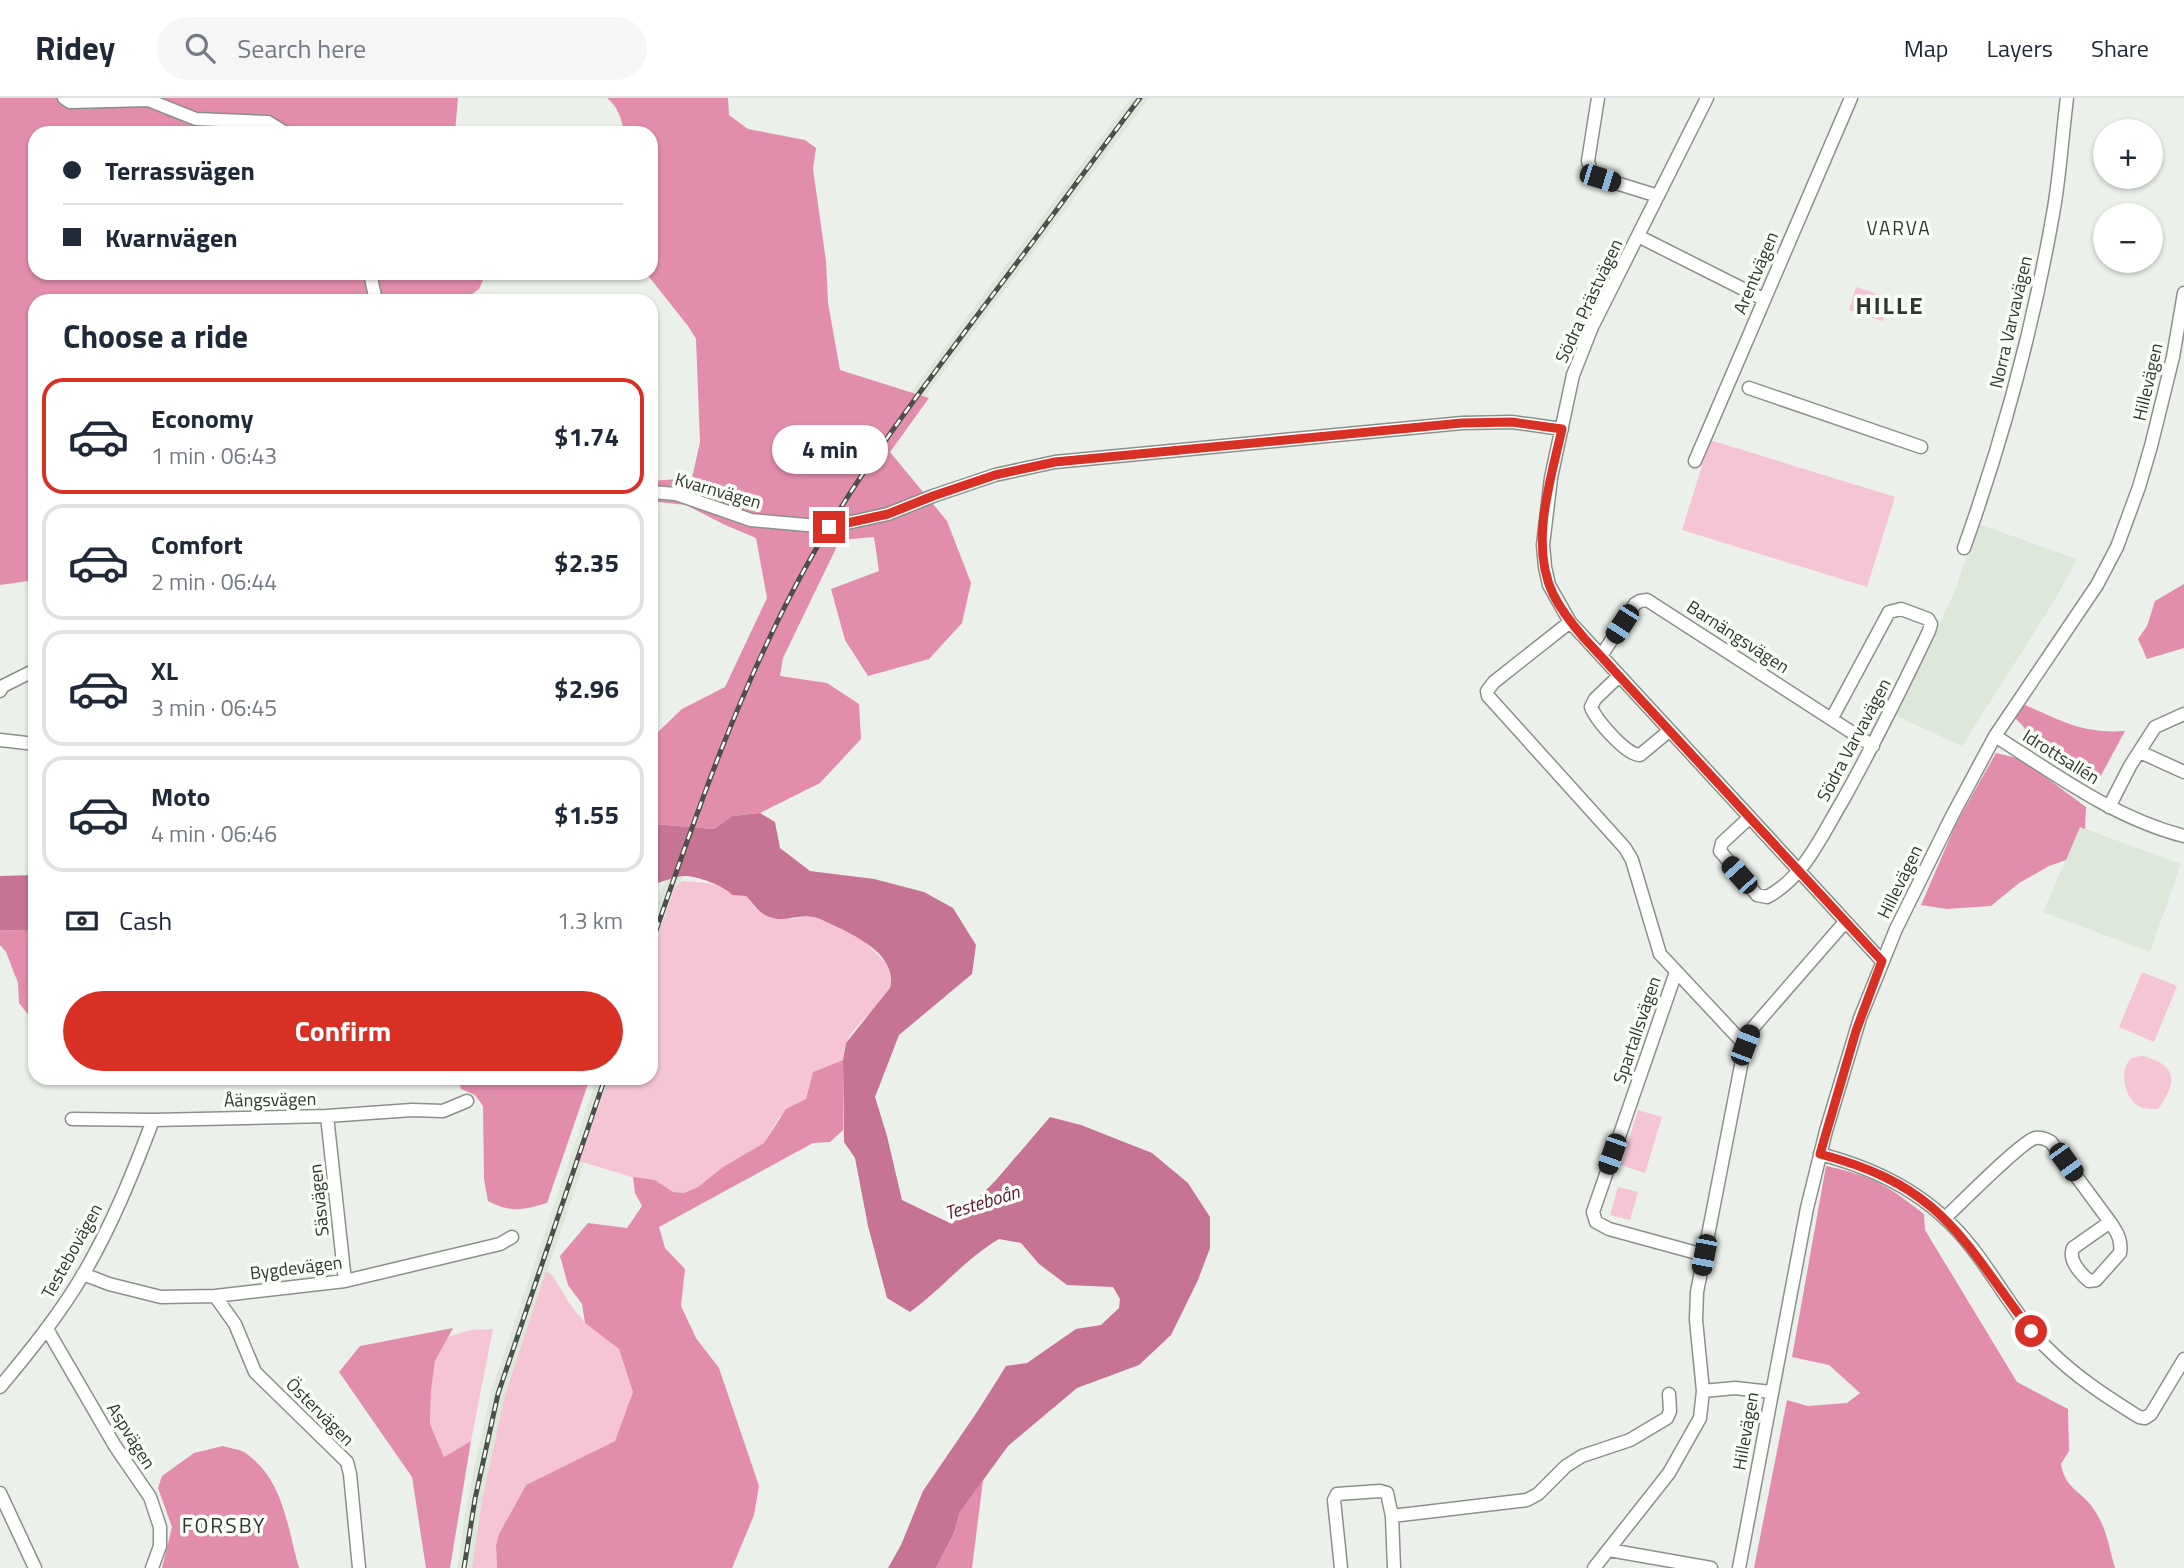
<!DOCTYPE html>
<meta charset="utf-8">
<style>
body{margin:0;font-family:"Titillium Web",sans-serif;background:#f6f6f7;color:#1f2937;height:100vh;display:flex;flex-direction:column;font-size:26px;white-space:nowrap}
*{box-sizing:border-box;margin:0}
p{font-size:23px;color:#747a83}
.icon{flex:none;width:38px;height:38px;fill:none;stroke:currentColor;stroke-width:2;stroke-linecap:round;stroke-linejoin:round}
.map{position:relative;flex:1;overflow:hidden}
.sheet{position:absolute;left:28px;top:196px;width:630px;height:791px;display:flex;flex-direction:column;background:#fff;border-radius:21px;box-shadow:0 2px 5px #0004}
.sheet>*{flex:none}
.top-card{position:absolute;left:28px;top:28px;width:630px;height:154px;border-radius:21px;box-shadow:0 2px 5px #0004;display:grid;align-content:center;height:154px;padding:0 35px;background:#fff}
.buttons{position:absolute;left:2093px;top:21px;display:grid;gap:14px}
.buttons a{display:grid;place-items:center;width:70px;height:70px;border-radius:50%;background:#fff;box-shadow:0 2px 5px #0004;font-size:35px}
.end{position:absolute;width:32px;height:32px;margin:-16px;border:9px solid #d93025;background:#fff;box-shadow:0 0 0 4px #fff}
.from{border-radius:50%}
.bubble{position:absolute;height:49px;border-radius:24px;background:#fff;box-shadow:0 2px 5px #0004;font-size:23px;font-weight:700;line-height:49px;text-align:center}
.car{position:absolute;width:21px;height:42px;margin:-21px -10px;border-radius:9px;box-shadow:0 0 5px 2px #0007;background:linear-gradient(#222 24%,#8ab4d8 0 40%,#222 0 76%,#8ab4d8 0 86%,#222 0)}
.top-card b{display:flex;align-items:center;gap:24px;height:66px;font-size:26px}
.top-card b+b{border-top:2px solid #e0e1e3}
.top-card i{width:18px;height:18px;background:#1f2937}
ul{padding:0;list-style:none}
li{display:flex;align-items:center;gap:21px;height:116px;margin:0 14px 10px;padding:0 21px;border:4px solid #e0e1e3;border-radius:21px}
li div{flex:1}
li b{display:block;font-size:26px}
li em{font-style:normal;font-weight:700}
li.selected{border-color:#d93025}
li>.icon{width:63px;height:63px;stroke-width:1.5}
h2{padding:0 35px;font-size:32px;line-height:84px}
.pay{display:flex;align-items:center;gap:18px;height:77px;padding:0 35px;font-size:26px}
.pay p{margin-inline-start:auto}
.button{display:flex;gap:14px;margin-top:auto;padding:14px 35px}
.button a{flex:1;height:80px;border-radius:42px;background:#d93025;color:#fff;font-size:28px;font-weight:700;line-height:80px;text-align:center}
header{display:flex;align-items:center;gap:42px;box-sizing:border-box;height:98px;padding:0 35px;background:#fff;border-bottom:2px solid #e0e1e3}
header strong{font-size:33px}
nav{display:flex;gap:38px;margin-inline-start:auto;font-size:24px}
.search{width:490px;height:63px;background:#f6f6f7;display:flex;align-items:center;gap:18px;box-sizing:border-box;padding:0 24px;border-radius:38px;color:#747a83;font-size:26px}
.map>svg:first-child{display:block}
.built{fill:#dde7da}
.green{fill:#f5c5d5}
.forest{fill:#e38dad}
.water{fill:#c77494}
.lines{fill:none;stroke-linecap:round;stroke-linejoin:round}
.minor-casing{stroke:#8b908a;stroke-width:15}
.minor{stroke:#fff;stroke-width:12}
.rail-casing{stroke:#4d4f4c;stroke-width:5}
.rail{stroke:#f9fef7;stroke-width:2.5;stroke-dasharray:8;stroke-linecap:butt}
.route{stroke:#d93025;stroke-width:9}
.labels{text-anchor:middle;stroke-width:7;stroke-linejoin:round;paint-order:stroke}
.street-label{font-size:18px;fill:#333532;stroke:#f9fef7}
.neighbourhood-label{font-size:19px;letter-spacing:2px;fill:#333532;stroke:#f9fef7}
.water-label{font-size:19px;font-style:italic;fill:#601438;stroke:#f9fef7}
.quarter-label{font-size:21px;letter-spacing:2px;fill:#333532;stroke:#f9fef7}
.district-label{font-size:24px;font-weight:bold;letter-spacing:2px;fill:#333532;stroke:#f9fef7}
</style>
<header>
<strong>Ridey</strong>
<div class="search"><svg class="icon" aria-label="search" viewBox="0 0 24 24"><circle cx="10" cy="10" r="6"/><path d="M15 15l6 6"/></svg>Search here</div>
<nav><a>Map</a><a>Layers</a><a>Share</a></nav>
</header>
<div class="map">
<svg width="2184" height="1470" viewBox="0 0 2184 1470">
<rect width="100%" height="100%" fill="#ebf1ea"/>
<path class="built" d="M1131 0H1149L932 289 861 391 700 725 651 870V823L686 720 868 352Z
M1978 426 2077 461 2054 503 1962 648 1896 618 1954 495Z
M2080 729 2181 766 2150 854 2043 814Z
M597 980H613L505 1297 482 1402 472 1470H457L468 1399 491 1294Z"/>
<path class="green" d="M1856 189 1890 200 1883 223 1849 212Z
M1710 342 1895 399 1867 489 1682 432Z
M682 783C699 785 721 783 732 797L746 798 756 811 791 821 810 818 818 820 862 841 888 867 891 885C884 910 856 922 846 945 844 950 844 957 843 962L813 974 806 1001 779 1019 764 1045 723 1069 698 1089 684 1095 673 1094 655 1082 638 1081 579 1063 609 980H651V861L674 790Z
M2142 874 2177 888 2154 944 2119 929Z
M2143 958C2177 967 2178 984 2158 1011 2153 1011 2145 1011 2141 1009 2124 1003 2118 970 2132 960 2134 959 2140 958 2143 958Z
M1638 1012 1662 1019 1645 1075 1621 1067Z
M1618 1089 1638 1094 1630 1122 1610 1117Z
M546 1173 553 1178 569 1205 585 1225 619 1251 634 1294 615 1343 526 1387 499 1436 496 1447 497 1470H472L482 1402 505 1297Z
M493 1231 471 1343 444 1359 430 1326 431 1293 435 1263 448 1239 470 1232Z"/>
<path class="forest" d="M0 0H458L455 35H35V175H486L479 191 463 203H35V482L0 487Z
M607 0H728L729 17 748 31 805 42 816 50 813 71 826 163 828 205 840 272 929 300 890 354 947 423 971 485 962 525 929 561 868 578 845 542 831 491 879 473 874 439 840 442 783 560 780 578 827 585 859 606 861 641 820 685 760 715 732 718 714 731 654 726 651 721V651L658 634 682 611 725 589 767 500 756 440 723 426 686 407 658 404 651 410V383L692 380 700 344 696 241 688 228 646 175H651V35H624C622 21 618 9 607 0Z
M2184 486V550L2147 561 2138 541 2147 528 2155 503Z
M2023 606C2061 623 2083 636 2125 633L2098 683 2031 643 2023 628 2014 619Z
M1996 655 2021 661 2086 709 2085 731 2080 729 2066 762 2049 768 2019 785 1991 808 1947 811 1921 807 1956 726Z
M0 832 35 833V925L19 905 18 885 6 854 0 847Z
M843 962V1032L830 1044 813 1045 659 1129 665 1150 685 1171 681 1208 696 1240 719 1270 759 1388 754 1417 732 1470H497L496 1447 499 1436 526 1387 615 1343 633 1294 619 1251 585 1225 582 1206 568 1187 560 1158 588 1125 627 1130 642 1108 635 1095 633 1079 655 1082 673 1094 684 1095 698 1089 723 1069 764 1045 786 1011 806 1001 813 974Z
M458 980H590L547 1105C522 1112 511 1115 488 1103L484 1081 483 1008 475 997 461 991Z
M1826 1068C1873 1078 1887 1087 1924 1116L1925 1132 2017 1284 2068 1311 2069 1353 2061 1366C2065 1392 2083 1393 2095 1413 2107 1431 2109 1450 2115 1470H1754L1787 1302 1808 1308 1847 1305 1860 1295 1829 1267 1792 1259Z
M453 1230 435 1263 431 1293 430 1326 444 1359 471 1343 450 1470H426L412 1379 339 1274 360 1248Z
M223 1348C229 1350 238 1351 244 1354 284 1381 287 1429 299 1470H162L172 1429 158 1390 162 1378 194 1355Z
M983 1382 972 1470H936L954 1435 960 1414Z"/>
<path class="water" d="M760 715 775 724 780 750 810 773 874 781 924 794 953 810 976 847 972 876 899 937 875 999 887 1038 902 1102 952 1126 996 1082 1050 1019 1081 1027 1152 1055 1188 1085 1210 1119V1150L1198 1182 1171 1237 1139 1267 1077 1290 1008 1348 960 1414 954 1435 936 1470H888L901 1447 923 1393 979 1311 1006 1268 1027 1265 1076 1231 1101 1227 1119 1210 1120 1201 1113 1189 1067 1187 1039 1166 1021 1145 999 1141C965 1161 942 1191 910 1214L887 1200 868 1128 855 1060 844 1044 843 962 846 945 890 890C898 857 856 838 833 827 826 824 820 820 813 819 798 816 785 825 770 819 758 815 754 806 746 798L732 797C725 788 697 778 685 778 676 778 665 783 657 785L651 781V722L654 726 714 731 732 718Z
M35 777V833L0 832V778Z"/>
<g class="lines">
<g class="minor-casing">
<path id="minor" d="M64 0 70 4 148 2 196 21 268 24 286 35
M1598 0 1588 63 1591 73 1600 80 1658 98
M1707 0 1592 229 1573 277 1551 380 1543 447 1545 469 1549 487 1570 524 1882 863
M1638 138 1763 201
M370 175 376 203
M1749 290 1921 349
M1695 363 1851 0
M651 394 676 396 751 422 829 429 888 416 933 398 995 377 1055 364 1462 325 1512 324 1562 331
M1964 450C2003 341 2033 230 2053 116 2060 78 2062 39 2067 0
M1570 524 1494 584 1487 593 1488 598 1625 750 1632 762 1660 856 1745 947
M1601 558 1635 506 1640 503 1647 502 1873 648
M1619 578 1595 601 1591 609C1596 622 1626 657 1640 657L1669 633
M0 593 3 588 35 572
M1995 638C2055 676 2114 720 2184 738
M0 642 35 646
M2140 654 2184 674
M2109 709 2130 668 2155 629 2184 616
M1749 720 1722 745 1720 753 1757 797 1767 799C1804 780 1823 735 1843 702 1874 646 1902 590 1929 533L1931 526 1928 521 1901 511 1889 514 1832 620
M1676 874 1593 1114 1596 1124 1609 1131 1704 1157
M327 1018 345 1183
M72 1021 153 1022 327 1018 412 1012 443 1013 467 1003
M1820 1056C1881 1072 1933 1099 1972 1150 1998 1183 2018 1222 2049 1252 2076 1279 2107 1299 2139 1319L2145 1320 2151 1316 2184 1261
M1945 1120C1960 1106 2021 1044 2035 1040 2041 1039 2046 1041 2051 1044L2110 1124C2117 1134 2122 1142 2120 1155L2096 1182 2089 1183C2080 1175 2068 1162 2073 1150L2110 1124
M83 1176 109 1186 161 1199 215 1198 345 1183 500 1146 512 1139
M215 1198 235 1226 255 1274 347 1364 350 1376 359 1470
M47 1231 115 1348 150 1399 160 1429V1448L152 1470
M0 1289C30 1253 60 1216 84 1175 112 1127 133 1075 153 1022
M1703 1293 1735 1290 1771 1294
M0 1395 35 1470
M1392 1418 1527 1402 1538 1396 1566 1368 1582 1358 1630 1342 1667 1320 1670 1313 1669 1296
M1609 1452 1711 1470
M1341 1470 1334 1402 1337 1396 1380 1393 1387 1395 1392 1418 1394 1470
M1594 1470 1669 1375 1700 1320 1703 1293 1696 1222 1697 1194 1745 947 1751 932 1845 824
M1739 1470 1807 1110 1826 1033 1860 920 1896 831 1952 718 1995 638 2097 487 2117 449 2139 389 2151 348 2173 259 2184 195"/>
</g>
<use href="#minor" class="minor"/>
<g class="rail-casing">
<path id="rail" d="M651 847C695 719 738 593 803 474 861 368 934 275 1007 178 1052 119 1095 59 1140 0
M464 1470 475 1401 498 1296 605 980"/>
</g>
<use href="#rail" class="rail"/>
</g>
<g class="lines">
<path class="route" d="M829 429 888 416 933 398 995 377 1055 364 1462 325 1512 324 1562 331C1551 381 1529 446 1553 496 1561 512 1572 526 1584 540L1882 863 1856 933 1820 1056C1942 1088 1961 1140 2031 1233"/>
</g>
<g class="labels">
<g class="street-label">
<text transform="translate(1756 175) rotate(-67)" y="6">Arentvägen</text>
<text transform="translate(1589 203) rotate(-65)" y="6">Södra Prästvägen</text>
<text transform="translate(2011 224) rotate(-77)" y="6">Norra Varvavägen</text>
<text transform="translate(2148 284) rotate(-77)" y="6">Hillevägen</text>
<text transform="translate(718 393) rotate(16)" y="6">Kvarnvägen</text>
<text transform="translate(1738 539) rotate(33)" y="6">Barnängsvägen</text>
<text transform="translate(1854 642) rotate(-62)" y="6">Södra Varvavägen</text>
<text transform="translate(2061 659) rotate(32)" y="6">Idrottsallén</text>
<text transform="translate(1900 784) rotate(-64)" y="6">Hillevägen</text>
<text transform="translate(1637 932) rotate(-71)" y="6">Spartallsvägen</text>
<text transform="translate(270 1002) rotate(-1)" y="6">Åängsvägen</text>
<text transform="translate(319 1102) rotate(-96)" y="6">Säsvägen</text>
<text transform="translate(72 1153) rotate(-61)" y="6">Testebovägen</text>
<text transform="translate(296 1170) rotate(-7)" y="6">Bygdevägen</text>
<text transform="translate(320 1314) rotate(45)" y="6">Östervägen</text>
<text transform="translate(1746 1333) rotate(-80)" y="6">Hillevägen</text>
<text transform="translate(131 1338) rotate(58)" y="6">Aspvägen</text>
</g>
<g class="neighbourhood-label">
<text x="1899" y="137">VARVA</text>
</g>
<g class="water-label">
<text transform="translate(982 1104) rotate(-17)" y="7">Testeboån</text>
</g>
<g class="quarter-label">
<text x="224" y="1435">FORSBY</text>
</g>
<g class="district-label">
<text x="1890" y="216">HILLE</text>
</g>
</g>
</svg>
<div class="buttons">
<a>+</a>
<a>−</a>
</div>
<i class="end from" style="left:2031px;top:1233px"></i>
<i class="end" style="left:829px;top:429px"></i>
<div class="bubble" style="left:772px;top:327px;width:116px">4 min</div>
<i class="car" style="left:1600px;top:80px;rotate:107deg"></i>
<i class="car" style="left:1622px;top:526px;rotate:213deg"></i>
<i class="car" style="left:1739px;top:777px;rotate:318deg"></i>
<i class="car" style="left:1745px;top:947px;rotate:21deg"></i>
<i class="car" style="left:1612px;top:1056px;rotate:199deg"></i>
<i class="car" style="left:2066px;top:1064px;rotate:144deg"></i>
<i class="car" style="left:1704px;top:1157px;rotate:191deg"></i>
<div class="top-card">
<b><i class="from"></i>Terrassvägen</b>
<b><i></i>Kvarnvägen</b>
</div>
<section class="sheet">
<h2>Choose a ride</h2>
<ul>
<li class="selected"><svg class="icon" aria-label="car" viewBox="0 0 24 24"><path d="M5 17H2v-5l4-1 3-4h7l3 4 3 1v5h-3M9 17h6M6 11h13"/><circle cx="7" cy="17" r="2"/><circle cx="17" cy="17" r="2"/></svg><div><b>Economy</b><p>1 min · 06:43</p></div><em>$1.74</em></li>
<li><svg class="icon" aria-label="car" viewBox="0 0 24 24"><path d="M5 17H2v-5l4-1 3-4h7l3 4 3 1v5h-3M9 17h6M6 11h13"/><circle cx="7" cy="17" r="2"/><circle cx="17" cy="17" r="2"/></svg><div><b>Comfort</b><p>2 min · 06:44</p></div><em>$2.35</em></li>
<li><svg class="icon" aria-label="car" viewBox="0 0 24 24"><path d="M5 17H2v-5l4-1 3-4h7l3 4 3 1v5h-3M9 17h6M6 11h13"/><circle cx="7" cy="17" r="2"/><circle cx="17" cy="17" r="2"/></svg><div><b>XL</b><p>3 min · 06:45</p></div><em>$2.96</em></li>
<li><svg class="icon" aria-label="car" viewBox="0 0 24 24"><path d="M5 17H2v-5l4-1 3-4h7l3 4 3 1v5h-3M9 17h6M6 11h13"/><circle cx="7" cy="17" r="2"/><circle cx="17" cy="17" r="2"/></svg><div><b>Moto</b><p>4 min · 06:46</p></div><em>$1.55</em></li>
</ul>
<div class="pay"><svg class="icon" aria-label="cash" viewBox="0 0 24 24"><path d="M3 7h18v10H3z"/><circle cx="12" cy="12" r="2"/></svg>Cash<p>1.3 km</p></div>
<div class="button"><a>Confirm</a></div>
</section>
</div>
